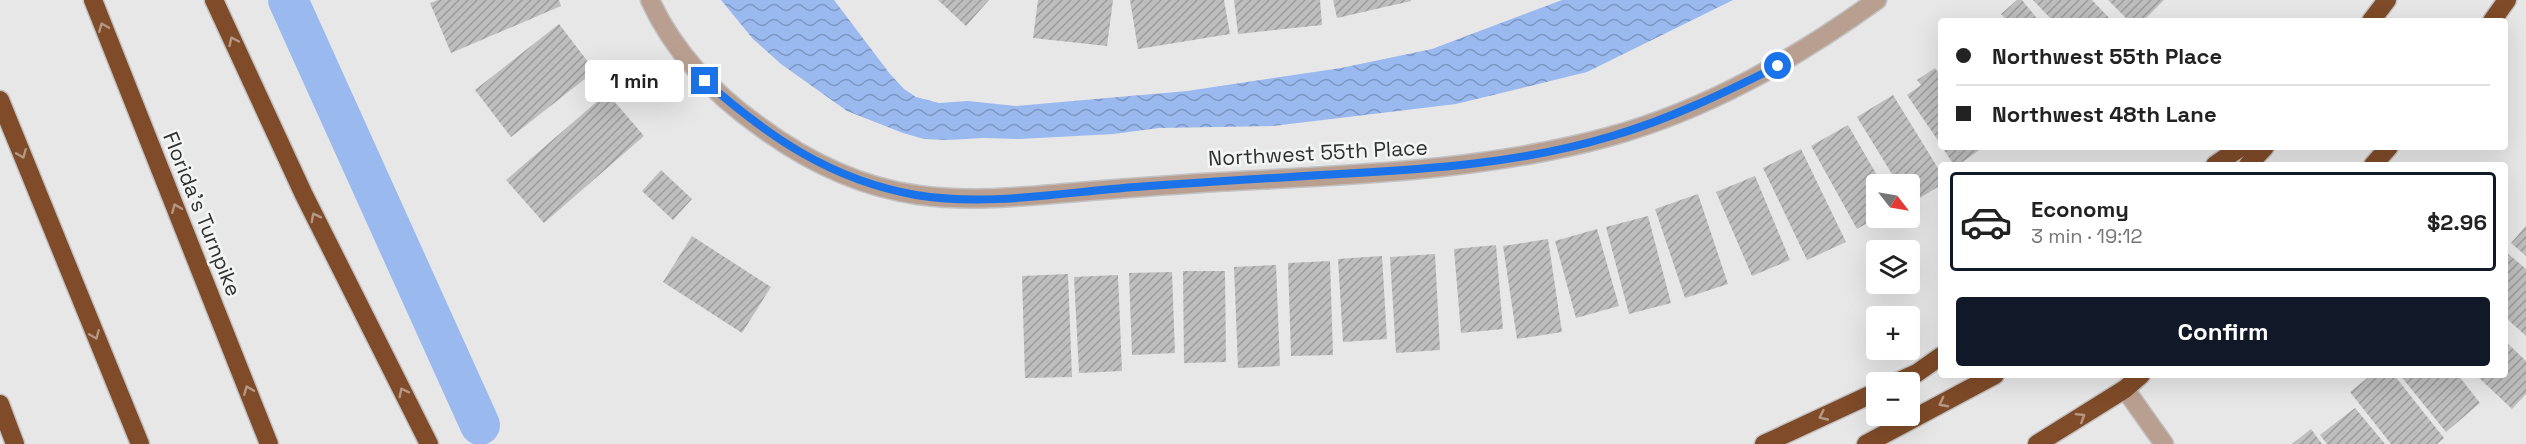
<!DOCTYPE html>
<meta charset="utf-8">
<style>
body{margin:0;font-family:"Space Grotesk",sans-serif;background:#f6f6f6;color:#222;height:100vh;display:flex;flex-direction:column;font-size:22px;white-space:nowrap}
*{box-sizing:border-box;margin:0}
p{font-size:20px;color:#767676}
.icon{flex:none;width:33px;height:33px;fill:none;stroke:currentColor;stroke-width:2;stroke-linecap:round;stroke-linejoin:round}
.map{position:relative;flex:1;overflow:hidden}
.side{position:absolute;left:1938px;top:162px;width:570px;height:216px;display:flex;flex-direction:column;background:#fff;border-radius:6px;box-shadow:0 6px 24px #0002}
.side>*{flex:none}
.guide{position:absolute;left:1938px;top:18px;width:570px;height:132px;border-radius:6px;box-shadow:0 6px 24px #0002;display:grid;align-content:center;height:132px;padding:0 18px;background:#fff}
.needle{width:39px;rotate:121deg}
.controls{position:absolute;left:1866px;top:174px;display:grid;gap:12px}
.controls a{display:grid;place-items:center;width:54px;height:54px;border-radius:6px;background:#fff;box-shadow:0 6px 24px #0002;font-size:30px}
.end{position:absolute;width:27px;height:27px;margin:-14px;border:8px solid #1a73e8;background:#fff;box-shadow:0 0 0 3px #fff}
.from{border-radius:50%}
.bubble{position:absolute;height:42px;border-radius:6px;background:#fff;box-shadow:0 6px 24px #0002;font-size:20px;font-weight:700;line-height:42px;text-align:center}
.guide b{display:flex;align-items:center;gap:21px;height:57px;font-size:22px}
.guide b+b{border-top:2px solid #e0e0e0}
.guide i{width:15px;height:15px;background:#222}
ul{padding:10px 0 0;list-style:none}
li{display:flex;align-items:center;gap:18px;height:99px;margin:0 12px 9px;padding:0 6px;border:3px solid transparent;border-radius:6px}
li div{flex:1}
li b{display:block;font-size:22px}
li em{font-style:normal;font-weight:700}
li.active{border-color:#111827}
li>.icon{width:54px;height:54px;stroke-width:1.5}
.button{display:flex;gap:12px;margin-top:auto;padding:12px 18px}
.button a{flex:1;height:69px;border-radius:6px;background:#111827;color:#fff;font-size:24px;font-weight:700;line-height:69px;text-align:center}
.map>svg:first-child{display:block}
.water{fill:url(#water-waves)}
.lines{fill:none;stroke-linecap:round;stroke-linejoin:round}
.canal{stroke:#99b9ef;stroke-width:40}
.building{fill:url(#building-hatch)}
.minor-casing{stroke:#c2c2c3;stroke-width:21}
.highway-casing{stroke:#c2c2c3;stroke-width:21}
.minor{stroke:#b99f8f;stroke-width:18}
.highway{stroke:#7f4b28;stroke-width:18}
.oneway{stroke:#b49884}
.route{stroke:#1a73e8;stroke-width:8}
.labels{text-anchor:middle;stroke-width:5;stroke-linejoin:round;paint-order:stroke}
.street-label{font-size:21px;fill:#303030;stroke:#f4f5f5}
</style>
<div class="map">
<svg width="2526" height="444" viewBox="0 0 2526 444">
<defs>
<pattern id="water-waves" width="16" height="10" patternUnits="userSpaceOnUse" patternTransform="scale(1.5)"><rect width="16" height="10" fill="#99b9ef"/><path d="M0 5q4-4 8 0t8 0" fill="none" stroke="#7d97c2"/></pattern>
<pattern id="building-hatch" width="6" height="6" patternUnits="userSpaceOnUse" patternTransform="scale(1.5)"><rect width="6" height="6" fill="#bfbebe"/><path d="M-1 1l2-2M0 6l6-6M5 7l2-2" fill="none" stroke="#9c9b9b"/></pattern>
</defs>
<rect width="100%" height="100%" fill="#e7e7e8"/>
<path class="water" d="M721 0H834L890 74 904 89 916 97 939 103 968 101 1016 106 1187 91 1341 68 1432 49 1562 0H1733L1587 72 1456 104 1273 126 1159 128 1113 134 1020 139 983 138 947 140 924 139 903 133 847 111 781 64 753 39Z"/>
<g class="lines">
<path class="canal" d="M288 0 480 425"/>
</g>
<path class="building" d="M438 0H559L561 6 451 53 430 3Z
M938 0H989L966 26Z
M1038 0H1113L1107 46 1033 38Z
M1130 0H1224L1230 34 1138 49Z
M1234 0H1320L1322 25 1238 34Z
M1333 0H1411V1L1337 18Z
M2017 0H2022L2039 21H2001L2005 18 2001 14Z
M2033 0H2092L2112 21H2053Z
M2108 0H2164L2143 21H2129Z
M559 24 595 71 511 137 475 90Z
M1935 68 1941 77V145L1907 95 1921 85 1917 80Z
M607 93 644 136 544 223 506 180Z
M1893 95 1941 173V185L1910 204V184H1898L1857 117Z
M1848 125 1882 184H1876V218L1857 229 1811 146Z
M1942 147H1984L1958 165H1954Z
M1801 149 1846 242 1807 260 1763 168Z
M661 170 692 199 673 220 642 191Z
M1755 176 1790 260 1752 276 1716 192Z
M1698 194 1728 284 1685 298 1655 209Z
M1648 216 1671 303 1629 314 1606 227Z
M2526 226V256L2511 243Z
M1597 229 1619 306 1576 318 1555 241Z
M692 236 771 287 742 333 663 282Z
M1548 239 1562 332 1517 339 1503 246Z
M1496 245 1503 329 1461 333 1454 249Z
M2506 252 2526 269V336L2505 317Z
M1435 254 1440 350 1396 353 1390 257Z
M1382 256 1387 339 1343 342 1338 259Z
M1330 261 1333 355 1291 356 1288 263Z
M1276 265 1280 366 1238 368 1234 267Z
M1183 271H1225L1226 362 1184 363Z
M1172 272 1175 353 1132 355 1129 273Z
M1068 274 1072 377 1025 378 1022 276Z
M1118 275 1122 371 1079 373 1074 277Z
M2505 341 2526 361V394L2512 409 2476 375H2505Z
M2371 375H2394L2444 438 2437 444H2391L2350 392Z
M2400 375H2458L2480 403 2446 432Z
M2355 408 2385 444H2327L2320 435Z
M2311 429 2322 444H2292Z"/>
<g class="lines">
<g class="minor-casing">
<path id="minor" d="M650 0C673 51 714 94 759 126 805 160 860 187 918 195 967 202 1017 197 1066 193 1111 189 1156 186 1201 183 1337 175 1476 173 1608 137 1707 110 1795 59 1877 0
M2125 389 2164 444"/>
</g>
<g class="highway-casing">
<path id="highway" d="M93 0 269 444
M214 0 304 195 429 444
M2371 21 2387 0
M2492 21 2507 0
M0 100 140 444
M2215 165 2241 147
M2248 165 2265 147
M2373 165 2389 147
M1897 382 1917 373 1941 356
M0 404 15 444
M1764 444 1876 392
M1866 444 1995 375
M2037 444 2125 389 2141 375"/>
</g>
<use href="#minor" class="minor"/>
<use href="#highway" class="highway"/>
</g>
<defs><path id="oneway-chevron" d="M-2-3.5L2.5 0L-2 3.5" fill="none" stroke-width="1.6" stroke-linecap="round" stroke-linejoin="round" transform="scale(1.5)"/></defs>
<g class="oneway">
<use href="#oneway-chevron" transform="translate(103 27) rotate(-112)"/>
<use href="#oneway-chevron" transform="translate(233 41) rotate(-115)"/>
<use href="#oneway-chevron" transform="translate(22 154) rotate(68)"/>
<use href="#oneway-chevron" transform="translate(176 208) rotate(-112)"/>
<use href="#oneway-chevron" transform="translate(315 217) rotate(-117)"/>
<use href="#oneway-chevron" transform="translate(95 335) rotate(68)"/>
<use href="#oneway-chevron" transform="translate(248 390) rotate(-112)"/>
<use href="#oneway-chevron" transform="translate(403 392) rotate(-117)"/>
<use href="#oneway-chevron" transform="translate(1943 403) rotate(152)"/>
<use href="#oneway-chevron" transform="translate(1823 416) rotate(155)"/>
<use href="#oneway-chevron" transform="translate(2081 417) rotate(-32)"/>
</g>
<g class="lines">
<path class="route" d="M705 81C769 137 831 180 916 195 988 207 1064 192 1136 187 1203 182 1271 178 1339 174 1430 169 1523 163 1612 136 1670 119 1724 93 1778 66"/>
</g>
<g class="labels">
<g class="street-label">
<text transform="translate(1318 153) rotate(-3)" y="7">Northwest 55th Place</text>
<text transform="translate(202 214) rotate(68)" y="7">Florida's Turnpike</text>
</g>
</g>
</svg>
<div class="controls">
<a><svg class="needle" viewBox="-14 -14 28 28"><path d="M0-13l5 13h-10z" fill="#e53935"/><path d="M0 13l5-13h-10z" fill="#767676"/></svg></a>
<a><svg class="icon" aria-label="layers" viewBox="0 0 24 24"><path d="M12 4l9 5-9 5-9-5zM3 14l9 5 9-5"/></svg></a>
<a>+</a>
<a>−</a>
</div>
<i class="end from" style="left:1778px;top:66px"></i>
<i class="end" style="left:705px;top:81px"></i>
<div class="bubble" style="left:585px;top:60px;width:99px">1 min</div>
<div class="guide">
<b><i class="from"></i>Northwest 55th Place</b>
<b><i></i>Northwest 48th Lane</b>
</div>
<section class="side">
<ul>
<li class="active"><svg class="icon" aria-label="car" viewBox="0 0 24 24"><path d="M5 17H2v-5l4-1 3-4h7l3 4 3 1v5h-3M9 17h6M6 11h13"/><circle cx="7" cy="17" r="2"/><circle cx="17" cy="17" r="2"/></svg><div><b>Economy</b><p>3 min · 19:12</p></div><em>$2.96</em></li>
</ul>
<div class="button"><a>Confirm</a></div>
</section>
</div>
